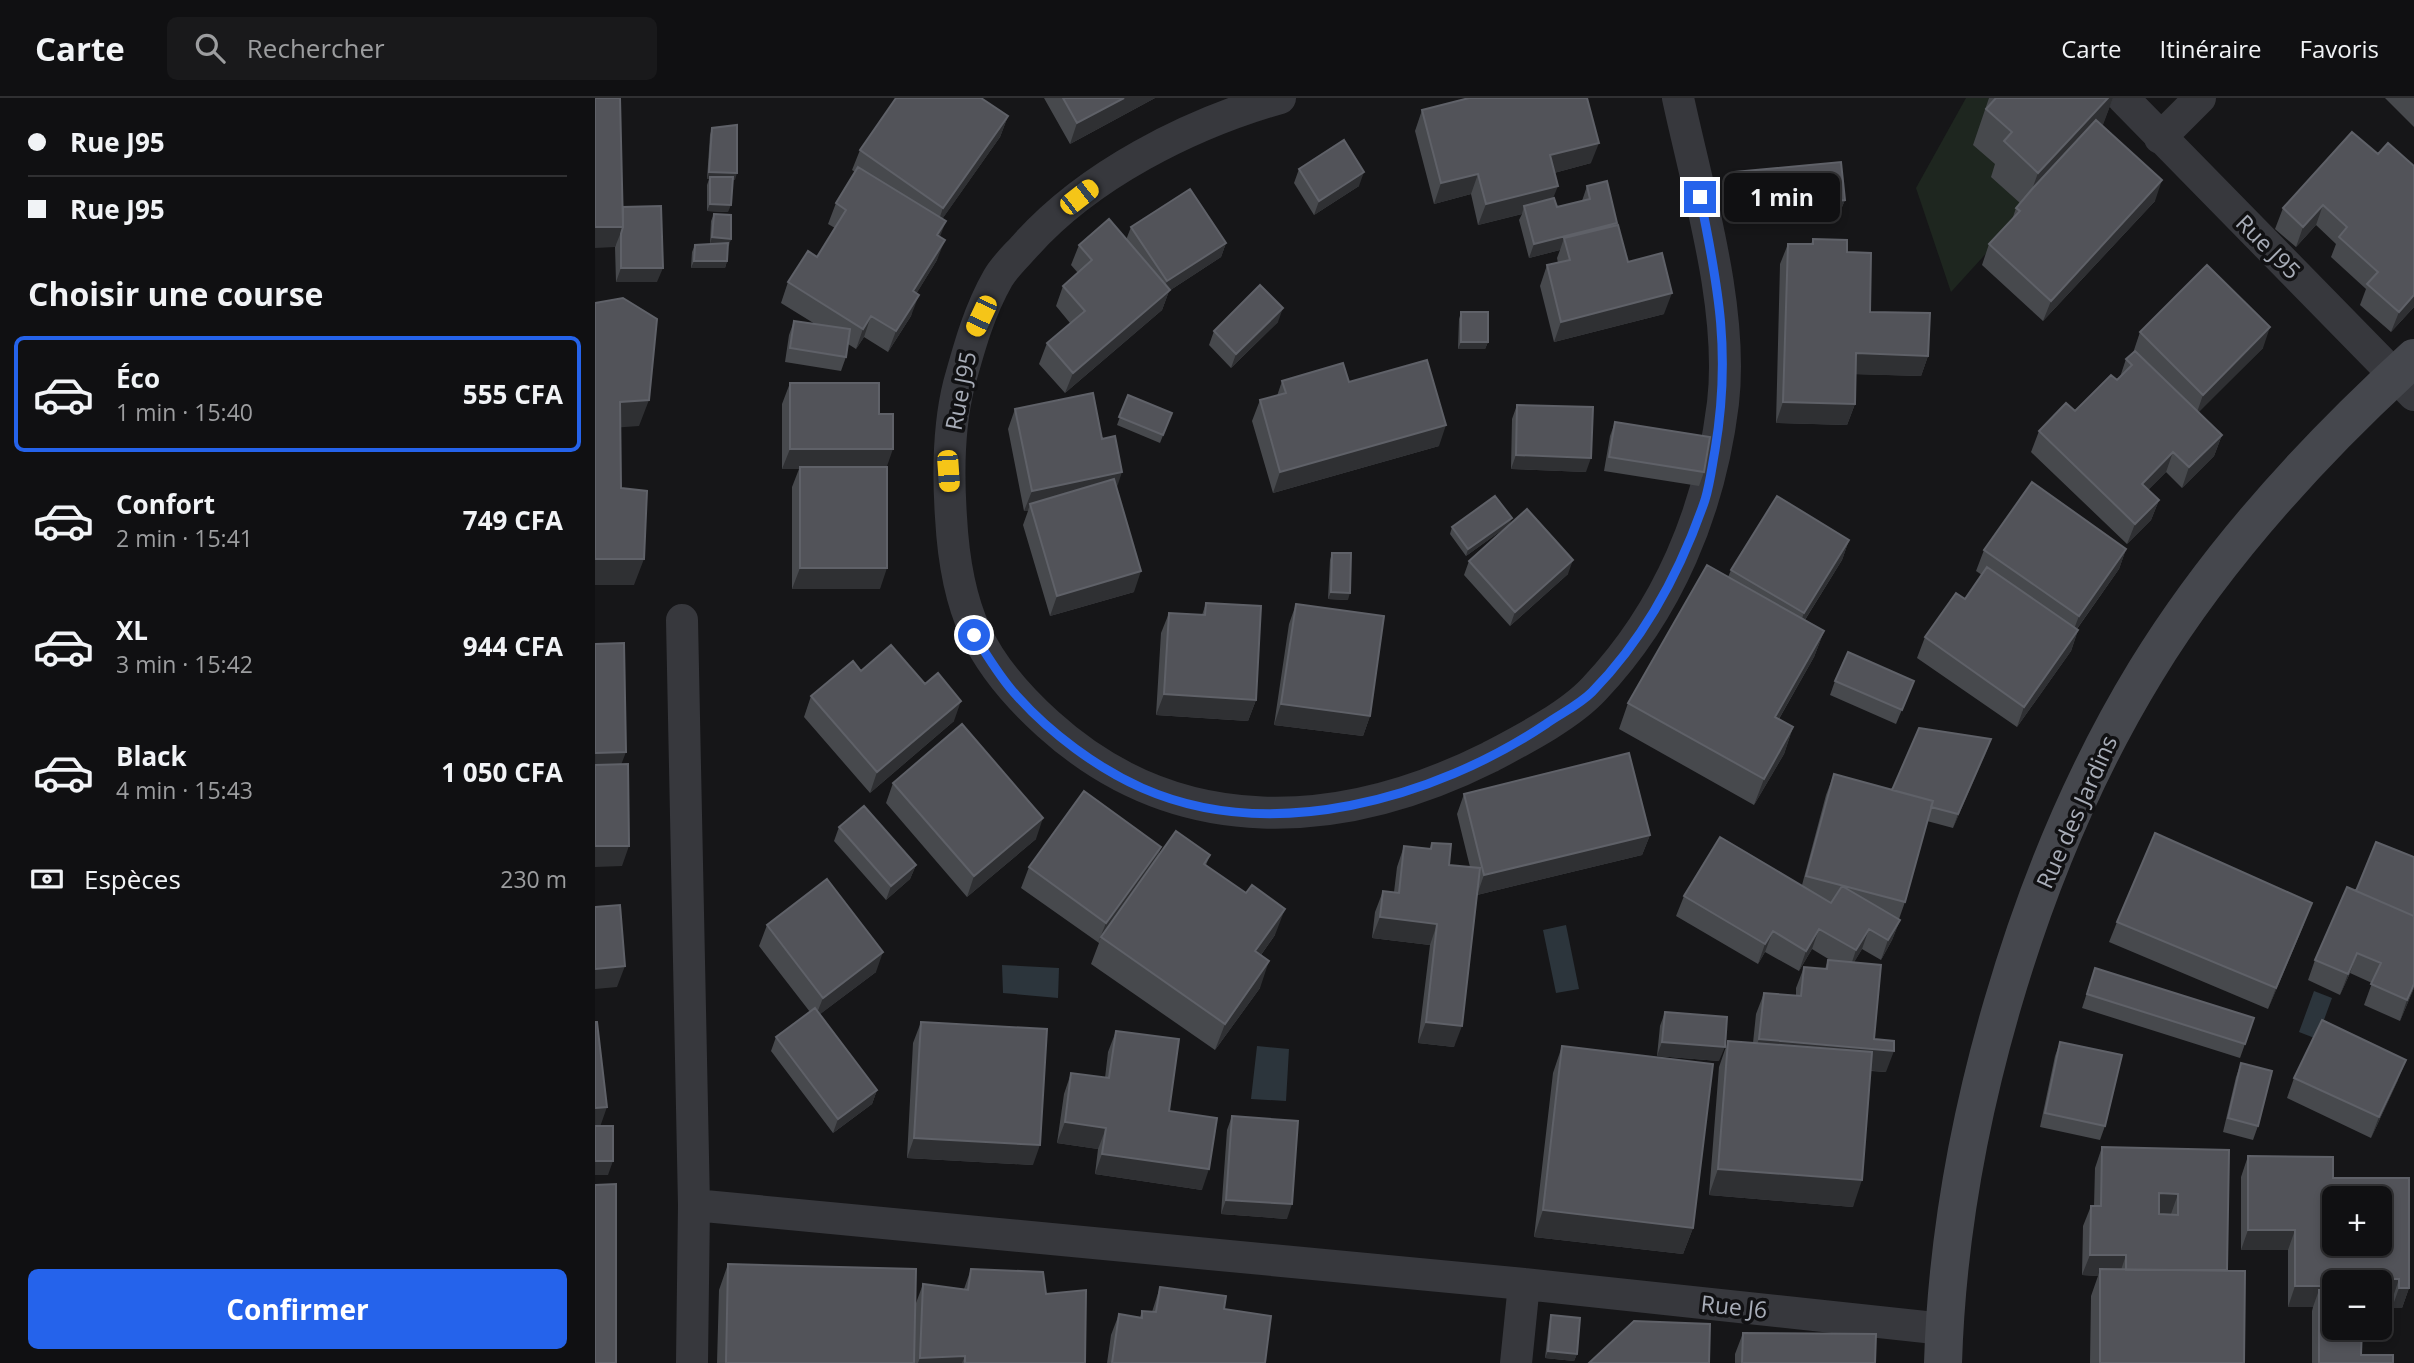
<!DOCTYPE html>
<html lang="fr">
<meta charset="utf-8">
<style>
body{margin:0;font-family:"Open Sans",sans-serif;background:#19191b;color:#f1f3f6;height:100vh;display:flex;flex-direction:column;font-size:26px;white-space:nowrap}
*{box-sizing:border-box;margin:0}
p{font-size:23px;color:#9c9d9f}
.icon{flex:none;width:38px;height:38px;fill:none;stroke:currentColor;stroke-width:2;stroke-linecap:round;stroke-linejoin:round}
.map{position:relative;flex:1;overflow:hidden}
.sheet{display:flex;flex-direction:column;background:#101012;width:595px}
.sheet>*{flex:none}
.top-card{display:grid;align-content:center;height:154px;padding:0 28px;background:#101012}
.buttons{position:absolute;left:1727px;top:1088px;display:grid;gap:14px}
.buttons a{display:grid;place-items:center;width:70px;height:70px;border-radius:10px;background:#101012;box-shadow:0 4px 10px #0003,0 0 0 2px #303032;font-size:35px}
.end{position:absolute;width:32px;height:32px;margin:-16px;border:9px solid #2563eb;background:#fff;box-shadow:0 0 0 4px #fff}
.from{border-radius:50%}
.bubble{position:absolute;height:49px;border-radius:10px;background:#101012;box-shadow:0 4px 10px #0003,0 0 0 2px #303032;font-size:23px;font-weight:700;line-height:49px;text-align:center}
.car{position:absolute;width:21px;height:42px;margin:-21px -10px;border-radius:9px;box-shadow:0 0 5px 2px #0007;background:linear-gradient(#f5c518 24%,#345 0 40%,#f5c518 0 76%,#345 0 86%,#f5c518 0)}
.top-card b{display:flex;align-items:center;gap:24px;height:66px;font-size:26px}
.top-card b+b{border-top:2px solid #303032}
.top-card i{width:18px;height:18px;background:#f1f3f6}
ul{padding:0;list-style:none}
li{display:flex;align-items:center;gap:21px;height:116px;margin:0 14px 10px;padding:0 14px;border:4px solid transparent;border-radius:10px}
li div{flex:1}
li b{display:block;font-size:26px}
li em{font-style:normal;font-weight:700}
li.current{border-color:#2563eb}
li>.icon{width:63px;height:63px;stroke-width:1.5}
h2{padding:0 28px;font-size:32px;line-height:84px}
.pay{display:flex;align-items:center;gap:18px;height:77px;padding:0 28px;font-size:26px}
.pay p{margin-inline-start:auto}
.button{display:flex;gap:14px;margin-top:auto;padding:14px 28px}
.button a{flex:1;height:80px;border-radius:10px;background:#2563eb;color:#fff;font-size:28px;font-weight:700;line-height:80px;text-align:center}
header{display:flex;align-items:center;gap:42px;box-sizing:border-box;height:98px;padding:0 35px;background:#101012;border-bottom:2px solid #303032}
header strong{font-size:33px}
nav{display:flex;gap:38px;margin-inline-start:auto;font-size:24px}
.search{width:490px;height:63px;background:#19191b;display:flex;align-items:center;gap:18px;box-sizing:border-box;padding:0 24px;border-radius:10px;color:#9c9d9f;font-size:26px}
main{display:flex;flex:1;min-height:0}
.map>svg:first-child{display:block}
.green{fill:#1e261f}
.water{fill:#2c353c}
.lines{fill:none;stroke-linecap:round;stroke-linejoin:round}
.street{stroke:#37383d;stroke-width:32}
.secondary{stroke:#45474d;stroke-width:38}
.wall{fill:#47494d}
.shaded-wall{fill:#2f3033}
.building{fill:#525359;stroke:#5f6168;stroke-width:2;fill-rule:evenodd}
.route{stroke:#2563eb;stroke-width:9}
.labels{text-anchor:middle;stroke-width:7;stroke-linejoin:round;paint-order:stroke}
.street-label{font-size:23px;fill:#a8adb8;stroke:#111113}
</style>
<header>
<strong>Carte</strong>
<div class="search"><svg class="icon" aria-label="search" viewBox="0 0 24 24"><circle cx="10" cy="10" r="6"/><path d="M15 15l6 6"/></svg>Rechercher</div>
<nav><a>Carte</a><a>Itinéraire</a><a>Favoris</a></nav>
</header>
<main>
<section class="sheet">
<div class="top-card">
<b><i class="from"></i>Rue J95</b>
<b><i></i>Rue J95</b>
</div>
<h2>Choisir une course</h2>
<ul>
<li class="current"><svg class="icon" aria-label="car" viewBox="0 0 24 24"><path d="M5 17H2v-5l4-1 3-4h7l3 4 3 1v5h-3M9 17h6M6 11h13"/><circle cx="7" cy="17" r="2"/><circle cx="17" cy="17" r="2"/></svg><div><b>Éco</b><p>1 min · 15:40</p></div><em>555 CFA</em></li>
<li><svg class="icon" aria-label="car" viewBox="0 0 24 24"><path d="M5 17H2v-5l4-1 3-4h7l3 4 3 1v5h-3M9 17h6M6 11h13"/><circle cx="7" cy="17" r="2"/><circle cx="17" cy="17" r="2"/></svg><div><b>Confort</b><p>2 min · 15:41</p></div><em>749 CFA</em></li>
<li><svg class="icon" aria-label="car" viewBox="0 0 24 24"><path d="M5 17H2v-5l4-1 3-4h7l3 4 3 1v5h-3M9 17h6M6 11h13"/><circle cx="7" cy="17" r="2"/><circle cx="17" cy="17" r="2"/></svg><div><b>XL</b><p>3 min · 15:42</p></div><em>944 CFA</em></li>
<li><svg class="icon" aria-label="car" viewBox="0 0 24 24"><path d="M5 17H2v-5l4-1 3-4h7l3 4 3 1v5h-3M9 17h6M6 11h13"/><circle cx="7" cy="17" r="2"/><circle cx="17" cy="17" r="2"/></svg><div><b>Black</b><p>4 min · 15:43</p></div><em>1 050 CFA</em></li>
</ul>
<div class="pay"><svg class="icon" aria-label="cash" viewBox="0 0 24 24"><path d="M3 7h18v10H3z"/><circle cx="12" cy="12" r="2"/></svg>Espèces<p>230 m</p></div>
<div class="button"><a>Confirmer</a></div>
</section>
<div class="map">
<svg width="1819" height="1265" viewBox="0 0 1819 1265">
<rect width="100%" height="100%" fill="#161618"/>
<path class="green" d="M1371 0H1481L1508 27 1356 194 1321 90Z"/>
<path class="water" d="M971 827 984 891 961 895 948 832Z
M407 867 464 870 463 900 408 895Z
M1719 893 1737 900 1722 941 1704 934Z
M662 948 694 951 691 1003 656 1001Z"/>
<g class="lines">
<path class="street" d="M685 0C594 26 493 77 430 148 421 158 410 168 403 180 384 213 374 250 364 286 353 330 353 375 356 419 361 512 384 564 453 626 583 744 747 733 895 659 927 642 974 618 999 591 1073 513 1115 412 1128 305 1139 211 1103 93 1083 0
M1528 0 1819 297
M1565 40 1605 0
M87 522 99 1107 97 1265
M99 1107 929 1186 1349 1231
M921 1265 929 1186"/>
<path class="secondary" d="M1348 1265C1355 1036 1432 768 1551 573 1622 457 1719 351 1819 260"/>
</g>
<path class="wall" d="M449 0H560L475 46Z
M1394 0H1518L1507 28 1560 103 1448 223 1387 167 1394 146 1417 122 1421 110 1425 105 1396 79 1400 66 1378 47Z
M1790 0H1819V29Z
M827 12 996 65 959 75 958 100 962 109 987 103 992 88 1021 127 1033 164 1069 216 959 244 945 188 952 167 963 165 962 160 965 152 934 160 924 122 927 116 883 127 876 96 839 106 820 33Z
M413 18 405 39 347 121 342 162 321 196 316 218 293 254 269 239 261 251 253 246 251 259 246 273 190 264 194 237 199 223 220 226 186 205 193 184 222 159 240 130 233 126 241 105 260 74 257 72 265 52Z
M117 30 140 82H137L133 114 112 113V87L114 81H112L115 37Z
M1783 56 1819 68V209L1796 234 1765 207 1771 191 1736 159 1741 146 1721 127 1701 149 1680 131 1688 110Z
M704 71 764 88 719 117 699 85Z
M1140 74 1250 102 1244 116 1139 126 1135 88Z
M28 109 62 184H21L20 149Z
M119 116 136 141 133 148 132 163 130 170H96L97 154 100 147 115 146 116 123Z
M536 129 631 145 626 159 574 193 567 212 470 295 444 266 452 245 475 225 461 208 468 188 483 175 476 167 484 147 531 142Z
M1218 141 1252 154 1275 214 1333 258 1326 278 1260 276V306L1252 327 1181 325 1185 166 1193 146H1216Z
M866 214 893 244 890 251H863L864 221Z
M683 224 636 270 614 247 619 233Z
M1545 234 1668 250 1603 314 1627 337 1619 358 1587 390 1571 374 1553 392 1564 402 1556 422 1532 446 1436 354 1444 333 1480 313 1525 279 1531 261 1538 255Z
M687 283 754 284 844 348 678 395 657 323 665 302 682 298Z
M195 285 284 316 292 369 285 491H197V389L204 371H187V306Z
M533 297 577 315 565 345 522 327Z
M922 307 991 374 916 371 917 321Z
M420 311 507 341 522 390 539 494 455 518 428 427 433 413H429L413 331Z
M1020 324 1109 374 1104 388 1009 373 1015 338Z
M914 427 871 458 855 436 857 429Z
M1254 442 1247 462 1210 522 1229 533 1219 559 1184 621 1198 629 1189 656 1159 707 1024 631 1033 605 1133 479 1136 472Z
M1531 451 1524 471 1482 531 1483 532 1476 553 1422 629 1322 560 1330 539 1370 501 1387 477 1381 473 1389 452Z
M737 455 753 502 733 501 735 462Z
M874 463 973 476 915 528 869 477Z
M611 505 661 602 653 623 561 617 566 535 574 515 607 517Z
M701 506 775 618 768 638 679 627 694 526Z
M266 573 359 623 275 695 209 619 216 598Z
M1240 583H1319L1301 626 1235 597Z
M1396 641 1358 730 1332 723 1310 804 1304 821 1305 822 1297 842 1286 862 1267 851 1259 864 1279 941 1291 974 1276 973 1258 1109 1114 1097 1124 969 1133 943 1158 945 1161 916 1169 895 1201 898V890L1209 869 1230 871 1233 862H1235L1217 851 1204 873 1170 854 1163 866 1081 818 1089 798 1207 787 1231 697 1239 676 1297 692Z
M298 685 441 741 372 799 291 705Z
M869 696 1055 737 1047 757 882 797 859 949 823 945 835 847 777 840 780 814 788 793 799 794 802 769 809 748 835 751 837 745 854 767 875 769 862 716Z
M244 729 321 767 315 781 291 802 239 743Z
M566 749 562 760 615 757 611 767 680 837 666 857 665 890 620 952 496 866 504 845 426 790 434 769Z
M1819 759V890L1805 923 1769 907 1777 885 1755 875 1745 897 1713 882 1720 862 1761 793Z
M1522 824 1709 826 1673 911 1514 844Z
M172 827 281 874 225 916 282 992 277 1006 238 1035 176 953 181 939 215 914 164 848Z
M1500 870 1650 946 1645 960 1487 910Z
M1070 914 1124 963 1062 958 1065 928Z
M326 924 438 1067 312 1060 318 945Z
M521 933 574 1013 607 1092 500 1076 503 1051 462 1045 469 996 476 975 510 980 513 954Z
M1465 944 1510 1028 1505 1042 1445 1029 1460 958Z
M967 948 1098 1130 1088 1156 939 1139 958 975Z
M1646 965 1663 1028 1658 1042 1628 1034 1641 979Z
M1699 980 1803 982 1776 1040 1692 1000Z
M637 1018 692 1121 626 1116 632 1032Z
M1507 1049 1634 1052 1631 1172 1649 1265H1495L1496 1198 1503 1178 1487 1177 1488 1128 1496 1108H1499L1500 1070Z
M1653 1058 1738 1080 1814 1190 1807 1210H1797V1202H1785L1740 1185 1766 1257 1798 1265H1717V1213L1718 1209H1693V1152H1646V1079Z
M133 1166 321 1205 328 1186 369 1191 376 1171 451 1196 490 1265H122L124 1192Z
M565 1189 629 1211 670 1265H512L516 1237 524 1216 545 1219 547 1213 557 1214Z
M956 1217 982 1256 979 1263 950 1260 954 1225Z
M1148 1235 1280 1265H1140V1256Z"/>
<path class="shaded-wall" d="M529 0H560L475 46 482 25Z
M1513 0H1518L1508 27 1430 111 1443 75Z
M413 18 405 39 341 130 348 110Z
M1004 45 996 65 948 78 955 57Z
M114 74 142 75 140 82 112 81Z
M769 74 764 88 719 117 724 103Z
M883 76 876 96 839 106 846 85Z
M1567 82 1560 103 1448 223 1456 203Z
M963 88 955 108H929L927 116 883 127 891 106Z
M1250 102 1244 116 1139 126 1144 112Z
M115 106 136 107 133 114 112 113Z
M1728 107 1721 127 1701 149 1708 129Z
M351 123 343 144 342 137Z
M1022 125 1017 139 969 140 965 152 934 160 939 146Z
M0 129H28L20 149 0 150Z
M117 139 136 141 134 148 115 146Z
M350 142 342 162 310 214 318 193Z
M631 145 626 159 574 193 567 212 470 295 478 275 567 197 572 183Z
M99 163H132L130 170H96Z
M26 170H68L62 184H21Z
M1077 195 1069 216 959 244 966 224Z
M324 197 316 218 293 254 301 233Z
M1819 197V209L1796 234 1804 214Z
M688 210 683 224 636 270 641 256Z
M276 218 269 239 261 251 268 231Z
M1675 229 1668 250 1601 317 1608 297Z
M866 244H893L890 251H863Z
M1261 255 1333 258 1326 278 1253 276Z
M54 302 44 328 16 330 25 304Z
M1188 304 1260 306 1252 327 1181 325Z
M851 327 844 348 678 395 685 374Z
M1627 337 1619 358 1587 390 1594 369Z
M195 351H298L291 371 205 369 204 371H187Z
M1578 354 1571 374 1539 406 1547 386Z
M921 357 996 360 991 374 916 371Z
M527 374 520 395 435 406 433 413H429L437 393Z
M1564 402 1556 422 1532 446 1540 426Z
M917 420 914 427 871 458 873 451Z
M1254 442 1247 462 1201 536 1209 515Z
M1531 451 1524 471 1476 539 1484 518Z
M0 461H49L39 487H0Z
M978 462 973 476 915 528 920 514Z
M205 470H292L285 491H197Z
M546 473 539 494 455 518 462 498Z
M736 494 755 495 753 502 733 501Z
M1483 532 1476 553 1422 629 1429 609Z
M1229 533 1219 559 1170 645 1180 619Z
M569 596 661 602 653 623 561 617Z
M366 603 359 623 275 695 282 674Z
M686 606 775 618 768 638 679 627Z
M1198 629 1189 656 1159 707 1169 681Z
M1396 641 1391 655 1358 730 1363 716Z
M31 654 23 675H0V655Z
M448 720 441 741 372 799 379 778Z
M1055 737 1047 757 882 797 889 777Z
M0 748H34L27 768 0 769Z
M566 749 558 769 506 839 503 845 511 825Z
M321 767 315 781 291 802 296 788Z
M1717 805 1709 826 1673 911 1681 890Z
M690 811 680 837 650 879 660 853Z
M785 819 842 826 835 847 777 840Z
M1305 822 1297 842 1286 862 1293 842Z
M1224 831 1217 851 1204 873 1211 853Z
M1274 831 1267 851 1254 873 1261 852Z
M1178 833 1170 854 1163 866 1170 846Z
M288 854 281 874 220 920 228 900Z
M1762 855 1755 875 1745 897 1753 876Z
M674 863 665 890 620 952 630 926Z
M30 868 22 889 0 891V871Z
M1819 886V890L1805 923 1812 902Z
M831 924 867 928 859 949 823 945Z
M1164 941 1299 953 1291 974 1157 961Z
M1067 944 1130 949 1124 963 1062 958Z
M1811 962 1803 982 1776 1040 1784 1019Z
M282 992 277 1006 238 1035 243 1021Z
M12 1009 5 1029 0 1030V1010Z
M470 1024 511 1030 503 1051 462 1045Z
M319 1040 445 1047 438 1067 312 1060Z
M507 1056 614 1071 607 1092 500 1076Z
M0 1063H18L13 1077H0Z
M1123 1071 1267 1082 1258 1109 1114 1097Z
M1564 1095 1583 1096 1576 1116H1556Z
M631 1102 697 1106 692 1121 626 1116Z
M948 1112 1098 1130 1088 1156 939 1139Z
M1653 1132H1700L1693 1152H1646Z
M1495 1157H1531L1524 1178 1505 1171 1503 1178 1487 1177Z
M1750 1181H1804L1797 1202H1785V1185H1749Z
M1700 1188H1740V1209L1724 1192 1718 1209H1693Z
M1804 1190H1814L1807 1210H1797Z
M953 1253 982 1256 979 1263 950 1260Z
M370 1258 367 1265H323L325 1260Z"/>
<path class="building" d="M0 0H25L28 129H0Z
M301 0H386L413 18 348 110 265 52Z
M468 0H529L482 25Z
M874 0H992L1004 45 955 57 963 88 891 106 883 76 846 85 827 12Z
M1401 0H1513L1443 75 1409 43 1417 34 1391 11Z
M1501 22 1567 82 1456 203 1394 146 1425 113 1421 110 1438 90Z
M142 27V75L114 74 117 30Z
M1757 34 1783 56 1793 45 1819 68V197L1804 214 1772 186 1783 174 1744 139 1752 129 1728 107 1708 129 1688 110Z
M749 42 769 74 724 103 704 71Z
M1246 64 1250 102 1144 112 1140 74Z
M263 69 351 123 342 137 350 142 318 193 324 197 301 233 276 218 268 231 193 184 213 153 222 159 251 112 241 105Z
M115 79H138L136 107 115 106Z
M1012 83 1022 125 939 146 929 108 959 100 962 109 995 101 992 88Z
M595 91 631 145 572 183 536 129Z
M66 108 68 170H26V136L28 129V109Z
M119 116 136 117V141L117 139Z
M514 121 575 192 478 275 452 245 490 213 468 188 497 162 484 147Z
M1023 127 1033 164 1067 155 1077 195 966 224 952 167 975 162 969 140Z
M1218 141 1252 142V154L1276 155 1275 214 1335 215 1333 258 1261 255 1260 306 1188 304 1193 146H1218Z
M133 145 132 163H99L100 147Z
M1612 167 1675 229 1608 297 1545 234Z
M665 187 688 210 641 256 619 233Z
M28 200 62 221 54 302 25 304 26 390 52 393 49 461H0V205Z
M866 214H893V244H866Z
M199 223 255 231 251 259 195 250Z
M1540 253 1627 337 1594 369 1578 354 1547 386 1564 402 1540 426 1444 333 1471 305 1480 313 1516 277 1522 282 1537 267 1531 261Z
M832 262 851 327 685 374 665 302 691 295 687 283 748 265 754 284Z
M195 285H284V316H298V351H195Z
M498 295 507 341 520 338 527 374 437 393 420 311Z
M533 297 577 315 568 337 524 319Z
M922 307 998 309 996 360 921 357Z
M1020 324 1115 339 1109 374 1014 359Z
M205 369H292V470H205Z
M519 381 546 473 462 498 435 406Z
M1437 384 1531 451 1484 518 1389 452Z
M900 398 917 420 873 451 857 429Z
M1182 398 1254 442 1209 515 1136 472Z
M932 411 978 462 920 514 874 463Z
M737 455H756L755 495 736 494Z
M1112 467 1229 533 1180 619 1198 629 1169 681 1033 605Z
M1392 469 1483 532 1429 609 1330 539 1361 495 1370 501Z
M611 505 666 508 661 602 569 596 574 515 610 517Z
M701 506 789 518 775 618 686 606Z
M29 545 31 654 0 655V546Z
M296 547 330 586 343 575 366 603 282 674 216 598 258 563 266 573Z
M1253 554 1319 583 1307 612 1240 583Z
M367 626 448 720 379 778 298 685Z
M1324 630 1396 641 1363 716 1336 709 1338 703 1297 692Z
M1034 655 1055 737 889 777 869 696Z
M33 666 34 748H0V667Z
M1239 676 1338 703 1310 804 1211 778Z
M489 693 566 749 511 825 434 769Z
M269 708 321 767 296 788 244 729Z
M581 733 615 757 609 766 651 795 657 787 690 811 660 853 674 863 630 926 506 839Z
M1560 735 1717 805 1681 890 1522 824Z
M1125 739 1236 805 1247 788 1305 822 1293 842 1274 831 1261 852 1224 831 1211 853 1178 833 1170 846 1089 798Z
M1781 744 1819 759V818L1761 793Z
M837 745 856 746 854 767 885 770 867 928 831 924 842 826 785 819 788 793 804 795 809 748 836 751Z
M232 781 288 854 228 900 172 827Z
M1752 789 1819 818V886L1812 902 1776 886 1786 865 1762 855 1753 876 1720 862Z
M25 807 30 868 0 871V809Z
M1233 862 1286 867 1279 941 1299 943V953L1164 941 1169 895 1206 898 1209 869 1232 871Z
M1500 870 1659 920 1650 946 1492 896Z
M220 910 282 992 243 1021 181 939Z
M1070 914 1132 919 1130 949 1067 944Z
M1727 922 1811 962 1784 1019 1699 980Z
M0 924H2L12 1009 0 1010Z
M326 924 452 931 445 1047 319 1040Z
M521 933 584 941 574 1013 622 1020 614 1071 507 1056 511 1030 470 1024 476 975 514 980Z
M1133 943 1277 954 1267 1082 1123 1071Z
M1465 944 1527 957 1510 1028 1450 1015Z
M967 948 1118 966 1098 1130 948 1112Z
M1646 965 1677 973 1663 1028 1633 1020Z
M637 1018 703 1023 697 1106 631 1102Z
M0 1028H18V1063H0Z
M1507 1049 1634 1052 1632 1172H1531V1157H1495L1496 1108H1506ZM1564 1095 1583 1096V1117L1564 1116Z
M1653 1058 1738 1059V1080H1814V1190H1804V1181H1750V1185H1740V1188H1700V1132H1653ZM1740 1101H1785V1146H1740Z
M21 1086V1265H0V1087Z
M133 1166 321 1171 319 1265H131Z
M376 1171 448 1174 451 1196 491 1192 490 1265H370V1258L325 1260 328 1186 373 1192Z
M1505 1171 1650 1173 1649 1265H1505Z
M565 1189 631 1198 629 1211 676 1218 670 1265H517L524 1216 547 1220V1213L561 1214Z
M1724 1192H1740V1230H1767L1766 1257H1798V1265H1724Z
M956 1217 985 1220 982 1256 953 1253Z
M1039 1223 1115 1226 1114 1265H994Z
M1148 1235 1281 1236 1280 1265H1147Z"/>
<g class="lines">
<path class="route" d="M379 537C392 557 405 580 422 598 455 635 502 670 547 690 676 747 839 701 951 626 965 616 984 607 997 594 1049 541 1086 472 1110 402 1115 386 1117 368 1120 352 1136 258 1124 191 1105 99"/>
</g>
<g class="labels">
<g class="street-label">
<text transform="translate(1673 149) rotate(45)" y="8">Rue J95</text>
<text transform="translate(366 293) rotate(-79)" y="8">Rue J95</text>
<text transform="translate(1482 714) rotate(-66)" y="8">Rue des Jardins</text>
<text transform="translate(1139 1209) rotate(6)" y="8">Rue J6</text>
</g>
</g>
</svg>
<div class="buttons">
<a>+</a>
<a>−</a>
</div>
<i class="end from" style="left:379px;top:537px"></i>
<i class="end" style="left:1105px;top:99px"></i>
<div class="bubble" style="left:1129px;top:75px;width:116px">1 min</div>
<i class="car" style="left:484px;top:99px;rotate:52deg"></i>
<i class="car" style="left:386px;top:218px;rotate:205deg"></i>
<i class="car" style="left:353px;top:373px;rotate:176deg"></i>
</div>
</main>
